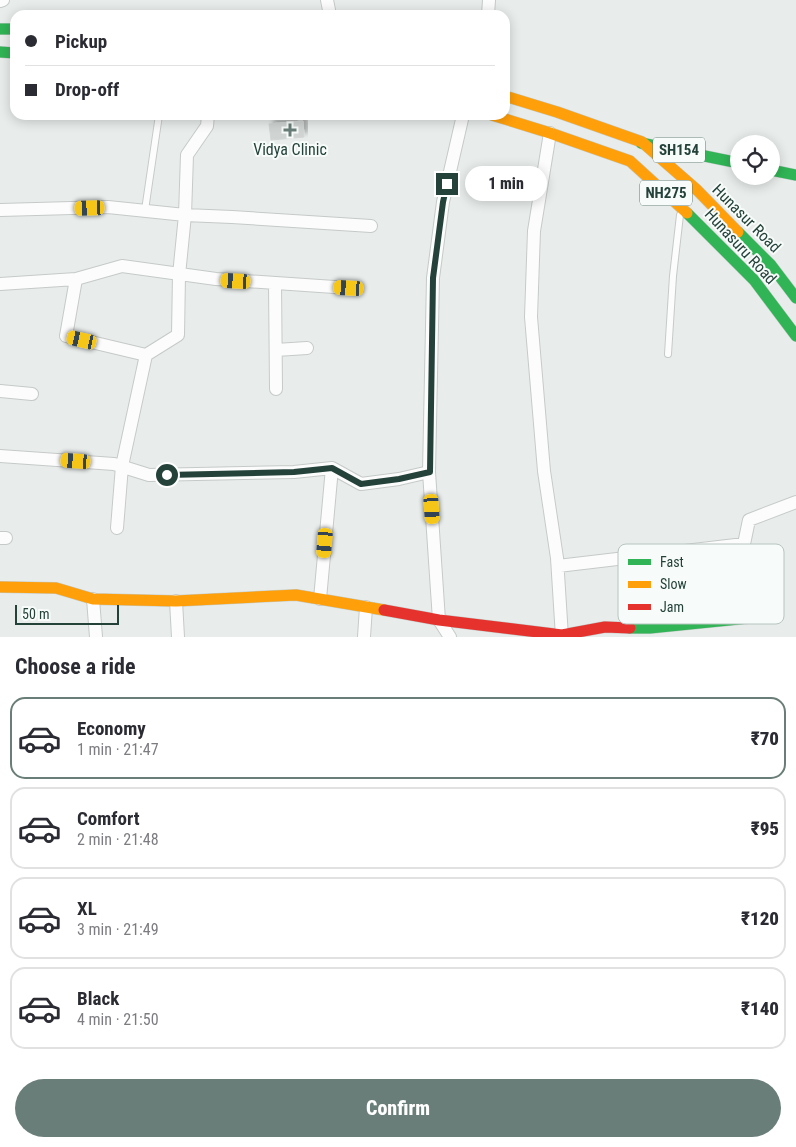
<!DOCTYPE html>
<meta charset="utf-8">
<style>
body{margin:0;font-family:"Roboto Condensed",sans-serif;background:#f2f2f3;color:#2b2b33;height:100vh;display:flex;flex-direction:column;font-size:19px;white-space:nowrap}
*{box-sizing:border-box;margin:0}
p{font-size:16px;color:#7c7c81}
.icon{flex:none;width:28px;height:28px;fill:none;stroke:currentColor;stroke-width:2;stroke-linecap:round;stroke-linejoin:round}
.map{position:relative;height:637px;overflow:hidden}
.drawer{display:flex;flex-direction:column;background:#fff;flex:1}
.drawer>*{flex:none}
.hud{position:absolute;left:10px;top:10px;width:500px;height:110px;border-radius:15px;box-shadow:0 2px 12px #0003;display:grid;align-content:center;height:110px;padding:0 15px;background:#fff}
.tools{position:absolute;left:730px;top:135px;display:grid;gap:10px}
.tools a{display:grid;place-items:center;width:50px;height:50px;border-radius:50%;background:#fff;box-shadow:0 2px 12px #0003;font-size:25px}
.scale{position:absolute;left:15px;bottom:12px;width:104px;box-sizing:border-box;padding-left:5px;border:2px solid #24423a;border-top:0;font-size:14px;line-height:18px;white-space:nowrap;color:#24423a;-webkit-text-stroke:4px #f7fbf9;paint-order:stroke}
.end{position:absolute;width:22px;height:22px;margin:-11px;border:6px solid #24423a;background:#fff;box-shadow:0 0 0 2px #fff}
.from{border-radius:50%}
.bubble{position:absolute;height:35px;border-radius:18px;background:#fff;box-shadow:0 2px 12px #0003;font-size:16px;font-weight:800;line-height:35px;text-align:center}
.car{position:absolute;width:15px;height:30px;margin:-15px -8px;border-radius:6px;box-shadow:0 0 4px 1px #0007;background:linear-gradient(#f5c518 24%,#345 0 40%,#f5c518 0 76%,#345 0 86%,#f5c518 0)}
.hud b{display:flex;align-items:center;gap:18px;height:48px;font-size:19px}
.hud b+b{border-top:1px solid #e1e1e2}
.hud i{width:12px;height:12px;background:#2b2b33}
ul{padding:0;list-style:none}
li{display:flex;align-items:center;gap:15px;height:82px;margin:0 10px 8px;padding:0 5px;border:2px solid #e1e1e2;border-radius:15px}
li div{flex:1}
li b{display:block;font-size:19px}
li em{font-style:normal;font-weight:800}
li.current{border-color:#697e78}
li>.icon{width:45px;height:45px;stroke-width:1.5}
h2{padding:0 15px;font-size:22px;line-height:60px}
.button{display:flex;gap:10px;margin-top:auto;padding:10px 15px}
.button a{flex:1;height:58px;border-radius:30px;background:#697e78;color:#fff;font-size:20px;font-weight:800;line-height:58px;text-align:center}
.map>svg:first-child{display:block}
.building{fill:#cfd4d2;stroke:#d1d6d4;filter:url(#shadow)}
.lines{fill:none;stroke-linecap:round;stroke-linejoin:round}
.lane-casing{stroke:#c5cac8;stroke-width:8}
.street-casing{stroke:#c5cac8;stroke-width:14}
.fast-casing{stroke:#c3cbc8;stroke-width:12}
.slow-casing{stroke:#c3cbc8;stroke-width:12}
.jam-casing{stroke:#c3cbc8;stroke-width:12}
.lane{stroke:#fcfcfc;stroke-width:6}
.street{stroke:#fcfcfc;stroke-width:12}
.fast{stroke:#30b455;stroke-width:11}
.slow{stroke:#ff9f0a;stroke-width:11}
.jam{stroke:#e5322d;stroke-width:11}
.route{stroke:#24423a;stroke-width:6}
.poi-dot{fill:#697e78;stroke:#f7fbf9;stroke-width:2}
.labels{text-anchor:middle;stroke-width:4;stroke-linejoin:round;paint-order:stroke}
.shield{fill:#f7fbf9;stroke:#637a73;stroke-width:1}
.shield-label{font-size:15px;font-weight:bold;fill:#24423a}
.poi-label{font-size:16px;fill:#24423a;stroke:#f7fbf9}
.street-label{font-size:16px;fill:#24423a;stroke:#f7fbf9}
.key{fill:#f7fbf9;stroke:#b8c4c0;stroke-width:1}
.key-label{font-size:14px;fill:#24423a}
</style>
<div class="map">
<svg width="796" height="637" viewBox="0 0 796 637">
<defs>
<filter id="shadow"><feDropShadow dx="4.5" dy="-4.5" stdDeviation="2.5" flood-color="#0004"/></filter>
</defs>
<rect width="100%" height="100%" fill="#e8edeb"/>
<path class="building" d="M303 121 304 137 271 140 269 124Z"/>
<g class="lines">
<g class="lane-casing">
<path id="lane" d="M145 210 159 115
M668 354 673 276 680 215"/>
</g>
<g class="street-casing">
<path id="street" d="M327 0 330 15
M0 1 3 0
M488 15 489 0
M550 133 534 231 531 317 544 471 557 558 562 637
M0 210 108 207 185 215 232 217 371 226
M76 279 66 336 146 355
M275 283 276 389
M0 284 76 279 122 266 216 279 349 288
M276 350 307 348
M0 391 32 394
M0 456 114 464 149 475 294 472 332 468 361 484 399 479 429 472
M117 528 122 466 146 355 178 335 179 275 185 215 187 155 207 126 208 115
M0 538H6
M558 566 744 544 749 520 796 502
M93 599 96 637
M320 599 332 468
M176 601 178 637
M364 637 366 607
M450 637 439 620 429 472 433 278 443 202 463 115"/>
</g>
<g class="fast-casing">
<path id="fast" d="M0 29H15
M0 52 15 53
M641 143 739 163
M771 170 796 175
M687 213 754 280 796 336
M738 232 771 265 796 298
M630 628H650L769 616"/>
</g>
<g class="slow-casing">
<path id="slow" d="M505 96 557 112 642 142 697 190 738 232
M492 115 550 133 630 161 687 213
M0 587 56 588 93 599 176 601 296 595 384 610"/>
</g>
<g class="jam-casing">
<path id="jam" d="M384 610 439 620 562 635 605 627 630 628"/>
</g>
<use href="#lane" class="lane"/>
<use href="#street" class="street"/>
<use href="#fast" class="fast"/>
<use href="#slow" class="slow"/>
<use href="#jam" class="jam"/>
</g>
<g class="lines">
<path class="route" d="M167 475 294 472 332 468 361 484 399 479 430 472 433 278 443 202 447 184"/>
</g>
<path class="poi-dot" d="M287.5 122.5h5v5h5v5h-5v5h-5v-5h-5v-5h5z"/>
<g class="labels">
<g class="shield">
<rect x="653" y="137.5" width="52" height="25" rx="4"/>
<rect x="640" y="180.5" width="52" height="25" rx="4"/>
</g>
<g class="shield-label">
<text x="679" y="155">SH154</text>
<text x="666" y="198">NH275</text>
</g>
<g class="poi-label">
<text x="290" y="155">Vidya Clinic</text>
</g>
<g class="street-label">
<text transform="translate(747 218) rotate(45)" y="6">Hunasur Road</text>
<text transform="translate(741 246) rotate(47)" y="6">Hunasuru Road</text>
</g>
</g>
<rect x="618" y="544" width="166" height="80" rx="8" class="key"/>
<rect x="628" y="559" width="23" height="6" fill="#30b455"/>
<rect x="628" y="581" width="23" height="7" fill="#ff9f0a"/>
<rect x="628" y="604" width="23" height="6" fill="#e5322d"/>
<g class="key-label">
<text x="660" y="567">Fast</text>
<text x="660" y="589">Slow</text>
<text x="660" y="612">Jam</text>
</g>
</svg>
<div class="tools">
<a><svg class="icon" aria-label="locate" viewBox="0 0 24 24"><circle cx="12" cy="12" r="6"/><path d="M12 2v4M12 18v4M2 12h4M18 12h4"/></svg></a>
</div>
<div class="scale">50 m</div>
<i class="end from" style="left:167px;top:475px"></i>
<i class="end" style="left:447px;top:184px"></i>
<div class="bubble" style="left:465px;top:166px;width:82px">1 min</div>
<i class="car" style="left:90px;top:208px;rotate:268deg"></i>
<i class="car" style="left:236px;top:281px;rotate:273deg"></i>
<i class="car" style="left:349px;top:288px;rotate:273deg"></i>
<i class="car" style="left:82px;top:340px;rotate:283deg"></i>
<i class="car" style="left:76px;top:461px;rotate:274deg"></i>
<i class="car" style="left:432px;top:509px;rotate:176deg"></i>
<i class="car" style="left:325px;top:543px;rotate:185deg"></i>
<div class="hud">
<b><i class="from"></i>Pickup</b>
<b><i></i>Drop-off</b>
</div>
</div>
<section class="drawer">
<h2>Choose a ride</h2>
<ul>
<li class="current"><svg class="icon" aria-label="car" viewBox="0 0 24 24"><path d="M5 17H2v-5l4-1 3-4h7l3 4 3 1v5h-3M9 17h6M6 11h13"/><circle cx="7" cy="17" r="2"/><circle cx="17" cy="17" r="2"/></svg><div><b>Economy</b><p>1 min · 21:47</p></div><em>₹70</em></li>
<li><svg class="icon" aria-label="car" viewBox="0 0 24 24"><path d="M5 17H2v-5l4-1 3-4h7l3 4 3 1v5h-3M9 17h6M6 11h13"/><circle cx="7" cy="17" r="2"/><circle cx="17" cy="17" r="2"/></svg><div><b>Comfort</b><p>2 min · 21:48</p></div><em>₹95</em></li>
<li><svg class="icon" aria-label="car" viewBox="0 0 24 24"><path d="M5 17H2v-5l4-1 3-4h7l3 4 3 1v5h-3M9 17h6M6 11h13"/><circle cx="7" cy="17" r="2"/><circle cx="17" cy="17" r="2"/></svg><div><b>XL</b><p>3 min · 21:49</p></div><em>₹120</em></li>
<li><svg class="icon" aria-label="car" viewBox="0 0 24 24"><path d="M5 17H2v-5l4-1 3-4h7l3 4 3 1v5h-3M9 17h6M6 11h13"/><circle cx="7" cy="17" r="2"/><circle cx="17" cy="17" r="2"/></svg><div><b>Black</b><p>4 min · 21:50</p></div><em>₹140</em></li>
</ul>
<div class="button"><a>Confirm</a></div>
</section>
